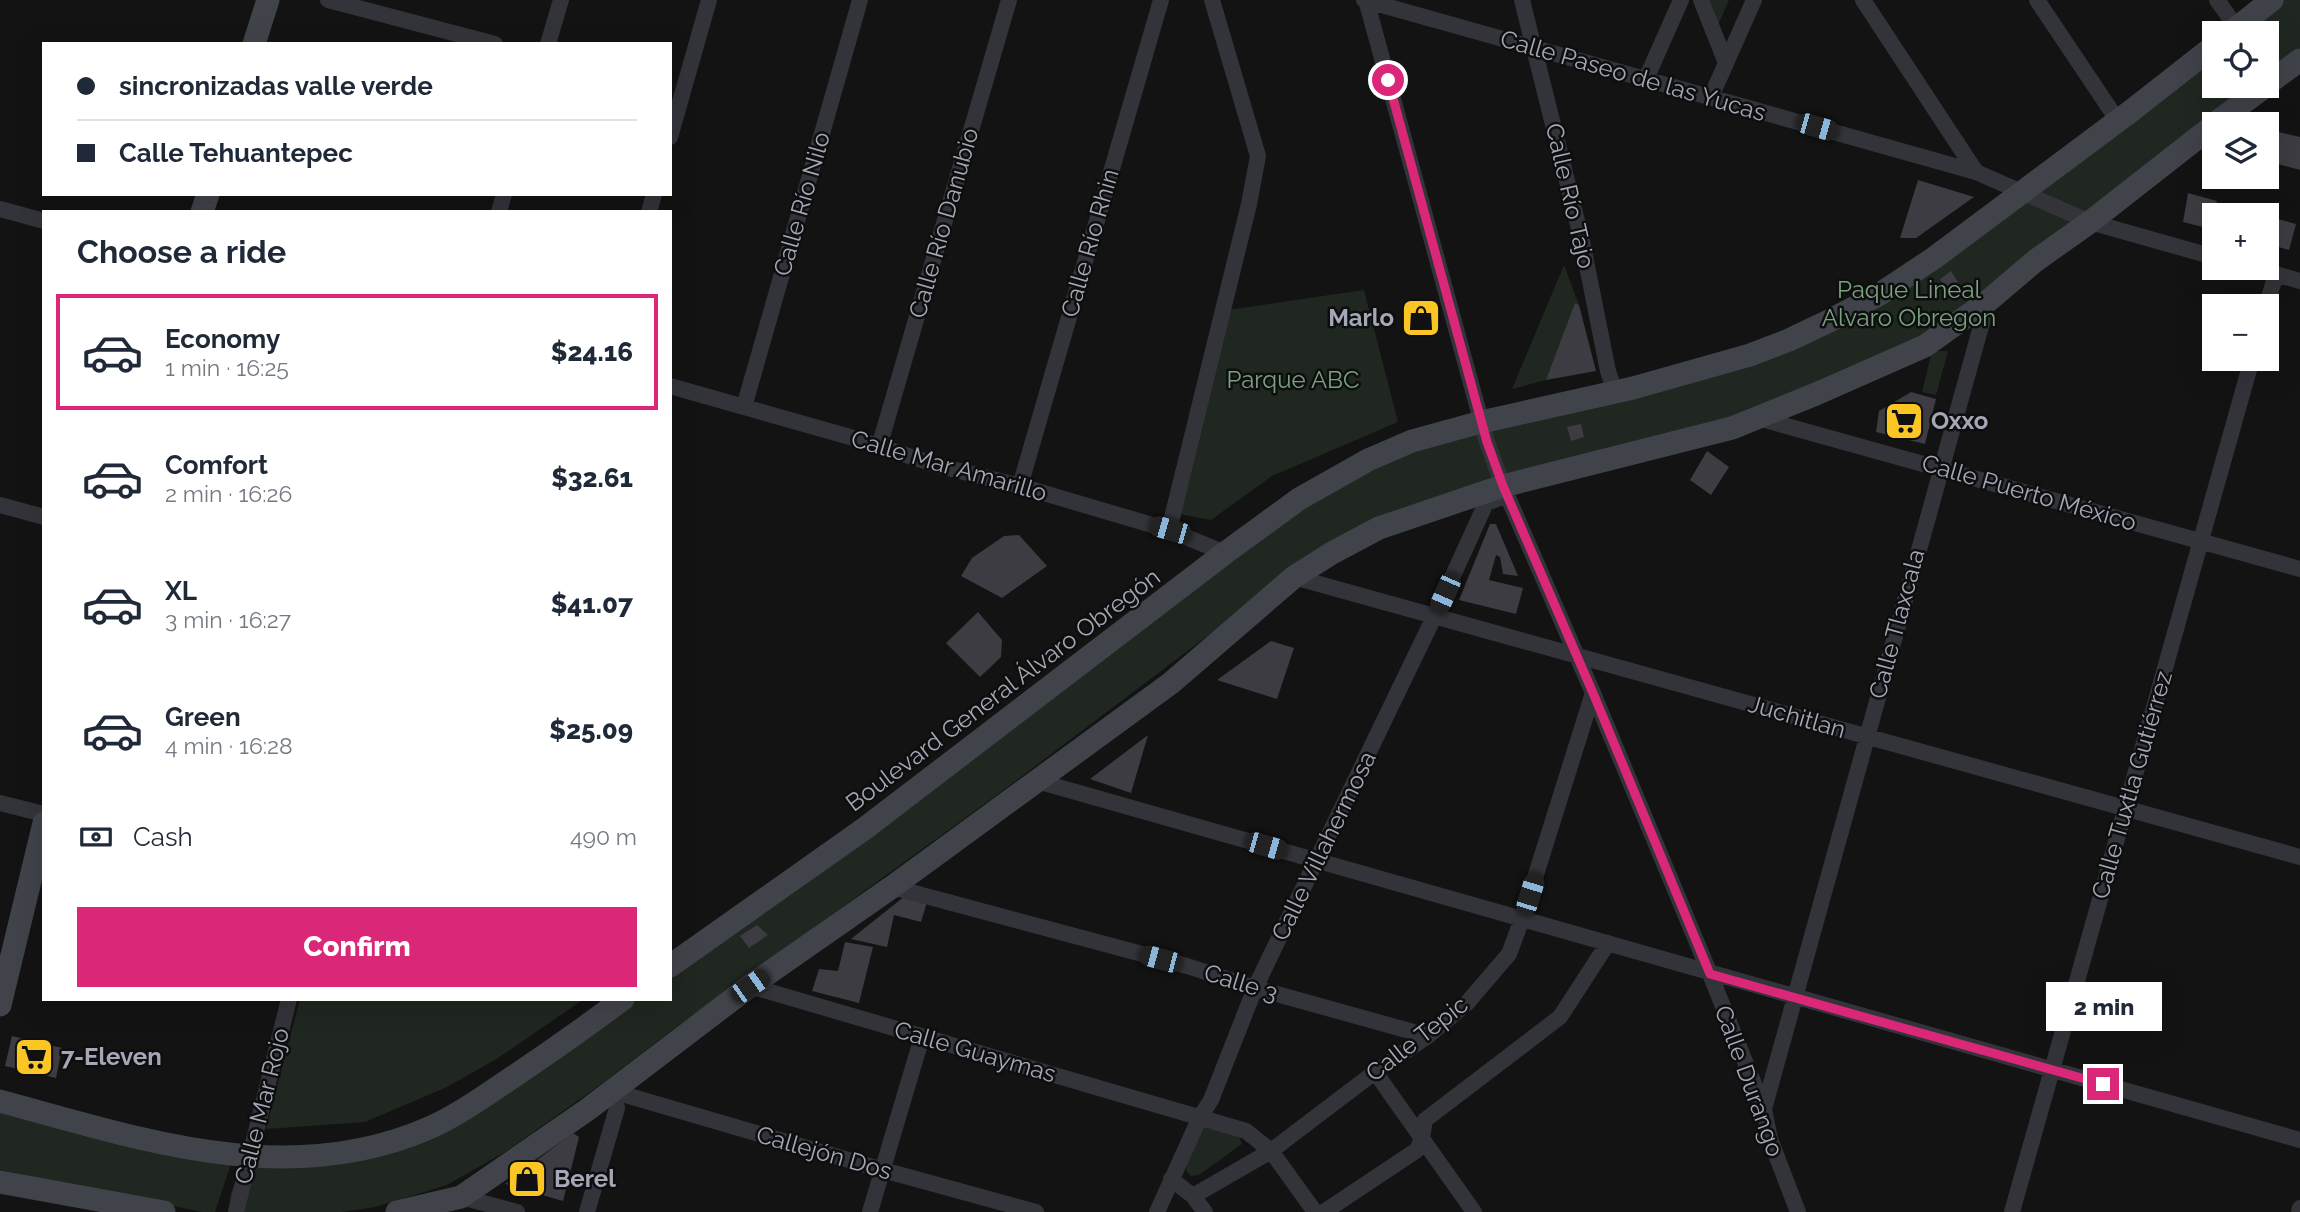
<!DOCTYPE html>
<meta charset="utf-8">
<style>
body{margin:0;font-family:Raleway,sans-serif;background:#f6f6f7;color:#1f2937;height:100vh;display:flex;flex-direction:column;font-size:26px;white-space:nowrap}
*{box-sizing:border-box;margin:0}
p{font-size:23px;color:#747a83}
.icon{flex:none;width:38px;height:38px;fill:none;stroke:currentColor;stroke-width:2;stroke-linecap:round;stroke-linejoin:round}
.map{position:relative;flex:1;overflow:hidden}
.sheet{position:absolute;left:42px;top:210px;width:630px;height:791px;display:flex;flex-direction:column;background:#fff;border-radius:0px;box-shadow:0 7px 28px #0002}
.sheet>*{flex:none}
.top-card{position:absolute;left:42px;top:42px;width:630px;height:154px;border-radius:0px;box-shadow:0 7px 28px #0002;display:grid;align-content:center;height:154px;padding:0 35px;background:#fff}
.fabs{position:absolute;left:2202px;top:21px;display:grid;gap:14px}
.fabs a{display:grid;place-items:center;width:77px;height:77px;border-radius:0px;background:#fff;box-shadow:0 7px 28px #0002;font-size:35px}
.end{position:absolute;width:32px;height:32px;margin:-16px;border:9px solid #db2777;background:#fff;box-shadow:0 0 0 4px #fff}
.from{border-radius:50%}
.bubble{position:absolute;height:49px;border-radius:0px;background:#fff;box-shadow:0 7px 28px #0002;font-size:23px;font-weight:800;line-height:49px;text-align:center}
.car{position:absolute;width:21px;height:42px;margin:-21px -10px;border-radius:9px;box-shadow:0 0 5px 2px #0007;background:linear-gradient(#222 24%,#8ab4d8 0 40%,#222 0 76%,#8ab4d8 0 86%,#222 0)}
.top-card b{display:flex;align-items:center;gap:24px;height:66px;font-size:26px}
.top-card b+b{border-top:2px solid #e0e1e3}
.top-card i{width:18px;height:18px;background:#1f2937}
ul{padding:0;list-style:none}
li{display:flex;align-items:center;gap:21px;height:116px;margin:0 14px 10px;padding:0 21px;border:4px solid transparent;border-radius:0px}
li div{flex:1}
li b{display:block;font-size:26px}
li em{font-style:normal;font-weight:800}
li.selected{border-color:#db2777}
li>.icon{width:63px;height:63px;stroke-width:1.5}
h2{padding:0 35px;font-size:32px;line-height:84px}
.pay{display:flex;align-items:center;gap:18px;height:77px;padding:0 35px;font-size:26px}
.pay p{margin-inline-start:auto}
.cta{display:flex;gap:14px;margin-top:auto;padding:14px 35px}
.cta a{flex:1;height:80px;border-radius:0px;background:#db2777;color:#fff;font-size:28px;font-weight:800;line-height:80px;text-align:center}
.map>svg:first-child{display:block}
.green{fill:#1f2720}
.building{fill:#3c3c42}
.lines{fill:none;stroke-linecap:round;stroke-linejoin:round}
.street{stroke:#33343a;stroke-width:16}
.secondary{stroke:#41434a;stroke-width:23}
.route{stroke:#db2777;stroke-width:9}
.labels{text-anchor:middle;stroke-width:5;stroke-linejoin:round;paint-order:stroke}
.street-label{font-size:24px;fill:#a3a7b6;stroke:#0e0e0f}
.park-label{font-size:24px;fill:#79a27f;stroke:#0e0e0f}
.poi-label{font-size:24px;font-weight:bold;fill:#a3a7b6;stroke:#0e0e0f;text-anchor:start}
</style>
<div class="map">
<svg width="2300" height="1212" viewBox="0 0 2300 1212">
<rect width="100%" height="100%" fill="#131314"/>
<path class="green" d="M1710 0H1729L1718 25Z
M2265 0H2300V53L2266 79V33H2221Z
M2214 39V86H2257L1945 322 1824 390 1317 553 1001 792 667 1034 604 1082 505 1152 447 1185 375 1207 342 1212H228L231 1193 244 1159 427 1129 622 999H670V963L1288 495 1596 389 1740 348 1791 330 1844 303 1971 221Z
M1564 265 1579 305 1546 380 1512 389Z
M1364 290 1398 422 1272 476 1211 520 1179 514 1228 310Z
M1932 351H1948L1936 395 1922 392Z
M300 999H584L498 1058 447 1087 365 1122 266 1129Z
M0 1105 233 1158 215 1212H202L0 1170Z
M1207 1125 1239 1137 1242 1144 1199 1175 1191 1176 1186 1171 1187 1162 1203 1127Z"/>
<path class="building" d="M2266 129 2300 137V170L2266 161Z
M2208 154 2214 155V177H2240L2238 186 2202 176Z
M1918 180 1974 197 1916 238H1900Z
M2188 193 2217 201 2211 229 2183 222Z
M2274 218 2296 224 2289 250 2268 244 2266 220 2273 223Z
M1951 271 1958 282 1946 289 1940 279Z
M1575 303 1579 305 1596 371 1546 380Z
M1911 392 1936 399 1925 444 1876 432 1879 411Z
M1581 424 1584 437 1571 441 1567 427Z
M1707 451 1729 467 1711 495 1690 480Z
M1490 524H1496L1518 576 1503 574 1500 557 1496 555 1489 580 1523 588 1516 614 1459 600Z
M1019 535 1047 566 1002 598 961 576 972 558 1004 536Z
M978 612 1002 640 1001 657 980 677 946 643Z
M1271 641 1294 648 1277 699 1217 680Z
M1148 735 1131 793 1090 779Z
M905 896 927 902 921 922 894 915 887 947 851 939Z
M757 925 768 935 749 948 740 936Z
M845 942 873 947 859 1003 812 991 819 969 838 971Z
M12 1036 62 1048 56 1078 5 1066Z
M573 1133 579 1137 563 1201 505 1184Z"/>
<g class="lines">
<path class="street" d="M328 0 495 44
M1364 0 1976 172 2090 222 2214 257
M1366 0 1487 442 1503 486 1593 693 1710 974 1764 1109 1770 1139 1798 1212
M1522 0 1582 241 1608 371 1615 392
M1701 0 1726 63
M1863 0 1976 172
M2037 0 2118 121
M2217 0 2237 28
M548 44 561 0
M1646 79 1681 0
M1711 97 1754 0
M670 137 709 0
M0 209 44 221
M499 212 504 194
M649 212 654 194
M2254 268 2300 281
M2266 307 2276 274
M670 386 850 437 940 466 1020 486 1169 530 1225 553
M744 407 860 0
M1758 418 2300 569
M879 447 1009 0
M1020 486 1161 0
M0 505 44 517
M1169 530 1249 204 1258 156 1212 0
M1294 577 2300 857
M1037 781 2300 1140
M0 803 44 814
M892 887 1187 966 1255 988 1428 1036
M750 986 1246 1131 1271 1151 1315 1212
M1375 1072 1474 1212
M612 1091 883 1170 1036 1212
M1764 1109 1988 301
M1171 1179 1193 1196 1205 1212
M1193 1196 1271 1151 1375 1072 1428 1036 1467 1003 1509 954 1522 919 1593 693
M461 1197 517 1212
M236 1212 289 999
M587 1212 617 1108 612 1091
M870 1212 922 1037
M1157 1212 1200 1117 1211 1100 1255 988 1435 615 1486 503 1503 497
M1324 1212 1417 1150 1422 1138 1425 1120 1560 1017 1608 943
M2012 1212 2252 359
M2299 1212 2300 1208"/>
<path class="secondary" d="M2230 33 2272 0
M254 44 268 0
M2266 85 2300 60
M2214 124 2266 86
M202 212 208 194
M670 966 864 829 1225 553 1299 499 1368 460 1412 441 1481 422 1633 388 1750 355 1789 340 1829 321 1880 294 1934 258 2131 111 2214 46
M0 1005 44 823
M0 1101C140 1139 287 1190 429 1128 454 1117 479 1100 501 1085 543 1057 583 1029 623 999
M0 1182 164 1212
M397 1212 461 1197 587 1110 750 986 892 887 1171 683 1294 577 1332 553 1379 528 1503 486 1732 428 1816 394 1925 346 1988 301 2035 261 2090 222 2214 125"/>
</g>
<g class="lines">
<path class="route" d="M1388 80 1487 442 1503 486 1593 693 1710 974 2103 1084"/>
</g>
<defs>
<g id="shop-square" transform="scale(2.0125)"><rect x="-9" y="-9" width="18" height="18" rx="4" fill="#fbc524" stroke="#0e0e0f"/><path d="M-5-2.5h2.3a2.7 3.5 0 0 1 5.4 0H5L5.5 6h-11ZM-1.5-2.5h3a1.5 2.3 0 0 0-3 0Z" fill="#111"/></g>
<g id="supermarket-square" transform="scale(2.0125)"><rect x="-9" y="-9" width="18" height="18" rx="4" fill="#fbc524" stroke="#0e0e0f"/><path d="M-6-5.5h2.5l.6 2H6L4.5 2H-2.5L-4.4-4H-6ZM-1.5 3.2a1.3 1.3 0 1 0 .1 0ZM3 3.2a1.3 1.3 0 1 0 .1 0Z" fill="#111"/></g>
</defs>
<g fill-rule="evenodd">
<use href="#shop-square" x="1421" y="318"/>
<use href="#supermarket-square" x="1904" y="421"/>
<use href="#supermarket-square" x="34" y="1057"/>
<use href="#shop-square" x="527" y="1179"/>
</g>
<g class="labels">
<g class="street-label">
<text transform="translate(1633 76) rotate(16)" y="8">Calle Paseo de las Yucas</text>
<text transform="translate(1570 196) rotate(77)" y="8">Calle Río Tajo</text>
<text transform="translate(802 204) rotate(-74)" y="8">Calle Río Nilo</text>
<text transform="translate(944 223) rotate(-74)" y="8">Calle Río Danubio</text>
<text transform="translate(1090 243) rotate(-74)" y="8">Calle Río Rhin</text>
<text transform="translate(949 466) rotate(16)" y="8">Calle Mar Amarillo</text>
<text transform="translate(2029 493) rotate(16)" y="8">Calle Puerto México</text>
<text transform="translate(1897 624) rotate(-75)" y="8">Calle Tlaxcala</text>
<text transform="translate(1003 690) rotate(-37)" y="8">Boulevard General Álvaro Obregón</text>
<text transform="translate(1797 717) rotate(16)" y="8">Juchitlan</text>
<text transform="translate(2132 785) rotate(-74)" y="8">Calle Tuxtla Gutiérrez</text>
<text transform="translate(1324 846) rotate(-64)" y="8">Calle Villahermosa</text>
<text transform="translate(1241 983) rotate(17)" y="8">Calle 3</text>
<text transform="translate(1417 1039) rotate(-38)" y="8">Calle Tepic</text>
<text transform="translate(975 1052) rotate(16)" y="8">Calle Guaymas</text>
<text transform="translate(1749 1081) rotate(70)" y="8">Calle Durango</text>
<text transform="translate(262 1106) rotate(-76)" y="8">Calle Mar Rojo</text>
<text transform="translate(824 1153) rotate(16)" y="8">Callejón Dos</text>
</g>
<g class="park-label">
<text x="1909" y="298">Paque Lineal<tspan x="1909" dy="28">Alvaro Obregon</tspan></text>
<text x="1293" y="388">Parque ABC</text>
</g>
<g class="poi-label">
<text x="1394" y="326" text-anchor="end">Marlo</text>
<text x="1931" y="429">Oxxo</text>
<text x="61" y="1065">7-Eleven</text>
<text x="554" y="1187">Berel</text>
</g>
</g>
</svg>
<div class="fabs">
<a><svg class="icon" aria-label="locate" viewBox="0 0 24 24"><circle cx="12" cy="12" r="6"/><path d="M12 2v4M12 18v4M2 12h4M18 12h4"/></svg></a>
<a><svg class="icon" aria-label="layers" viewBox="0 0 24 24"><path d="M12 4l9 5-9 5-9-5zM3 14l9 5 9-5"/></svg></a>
<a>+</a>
<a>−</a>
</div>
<i class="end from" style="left:1388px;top:80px"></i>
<i class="end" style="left:2103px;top:1084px"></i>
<div class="bubble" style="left:2046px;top:982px;width:116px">2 min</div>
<i class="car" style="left:1817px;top:127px;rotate:106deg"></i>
<i class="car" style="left:1170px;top:530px;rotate:286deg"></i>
<i class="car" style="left:1445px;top:593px;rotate:204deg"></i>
<i class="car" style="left:1266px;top:846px;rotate:106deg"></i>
<i class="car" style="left:1530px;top:894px;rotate:17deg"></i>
<i class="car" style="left:1160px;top:959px;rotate:285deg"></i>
<i class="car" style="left:750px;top:986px;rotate:55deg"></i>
<div class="top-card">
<b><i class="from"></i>sincronizadas valle verde</b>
<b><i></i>Calle Tehuantepec</b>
</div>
<section class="sheet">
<h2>Choose a ride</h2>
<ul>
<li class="selected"><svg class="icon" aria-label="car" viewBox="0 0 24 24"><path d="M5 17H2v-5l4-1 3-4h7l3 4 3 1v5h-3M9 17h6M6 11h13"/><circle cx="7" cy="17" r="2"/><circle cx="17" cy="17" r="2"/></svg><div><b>Economy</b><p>1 min · 16:25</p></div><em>$24.16</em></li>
<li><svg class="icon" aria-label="car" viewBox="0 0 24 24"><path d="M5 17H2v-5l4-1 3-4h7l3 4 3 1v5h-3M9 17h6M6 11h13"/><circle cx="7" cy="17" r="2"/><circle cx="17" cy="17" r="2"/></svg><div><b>Comfort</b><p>2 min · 16:26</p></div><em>$32.61</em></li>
<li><svg class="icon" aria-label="car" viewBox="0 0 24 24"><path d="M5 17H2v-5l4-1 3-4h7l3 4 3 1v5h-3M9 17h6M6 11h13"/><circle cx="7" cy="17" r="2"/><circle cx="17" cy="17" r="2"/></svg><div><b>XL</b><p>3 min · 16:27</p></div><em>$41.07</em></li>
<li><svg class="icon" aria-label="car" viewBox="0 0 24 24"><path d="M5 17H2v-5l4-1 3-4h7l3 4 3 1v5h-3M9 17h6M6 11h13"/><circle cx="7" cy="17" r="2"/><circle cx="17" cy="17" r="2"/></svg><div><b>Green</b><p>4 min · 16:28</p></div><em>$25.09</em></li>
</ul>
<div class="pay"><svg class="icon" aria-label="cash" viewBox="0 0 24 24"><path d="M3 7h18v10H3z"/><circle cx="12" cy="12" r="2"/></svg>Cash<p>490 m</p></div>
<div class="cta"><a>Confirm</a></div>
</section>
</div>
